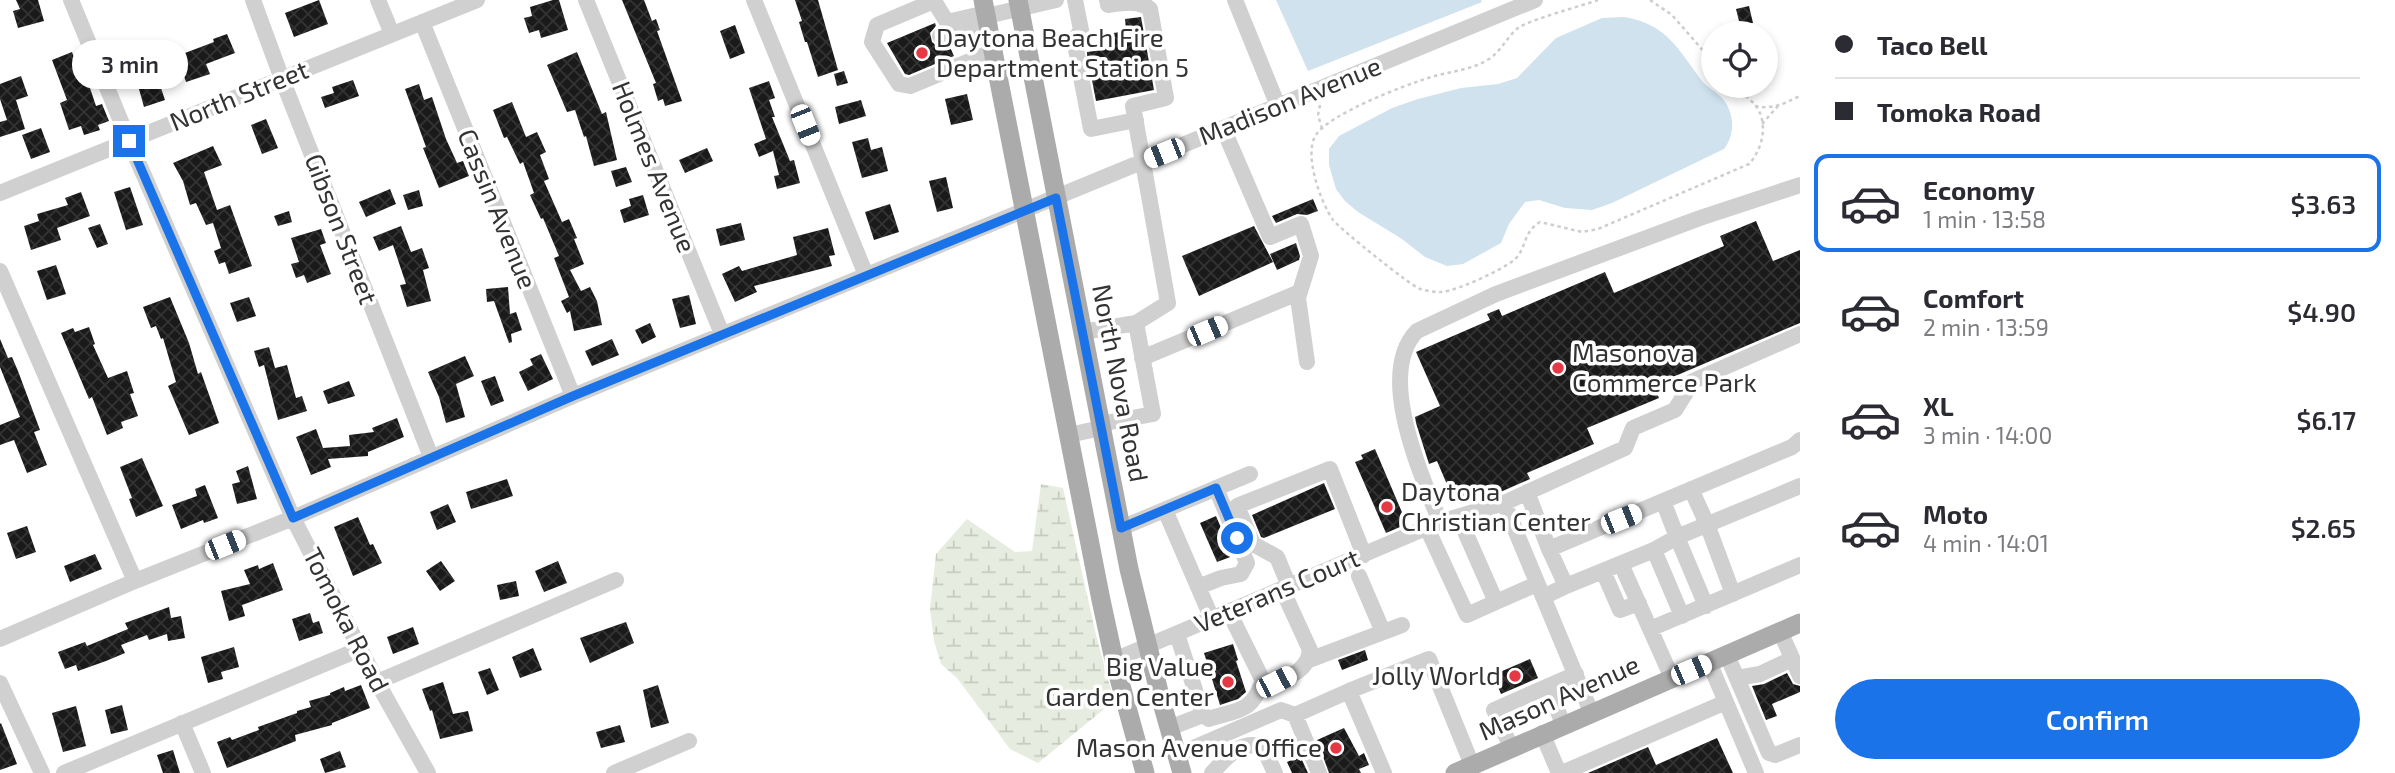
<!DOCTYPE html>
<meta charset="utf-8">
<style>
body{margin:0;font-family:"Exo 2",sans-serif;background:#f7f7f7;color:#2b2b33;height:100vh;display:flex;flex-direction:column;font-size:26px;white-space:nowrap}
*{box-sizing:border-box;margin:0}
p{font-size:23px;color:#7c7c81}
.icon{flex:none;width:38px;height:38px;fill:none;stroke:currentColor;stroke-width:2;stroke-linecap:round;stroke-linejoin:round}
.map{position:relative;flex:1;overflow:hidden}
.details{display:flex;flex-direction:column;background:#fff;width:595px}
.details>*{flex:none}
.hud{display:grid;align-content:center;height:154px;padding:0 35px;background:#fff}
.controls{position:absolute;left:1701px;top:21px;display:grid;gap:14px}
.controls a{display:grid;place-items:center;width:77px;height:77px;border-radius:50%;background:#fff;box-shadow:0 4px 10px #0003;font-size:35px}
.end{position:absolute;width:32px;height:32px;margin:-16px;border:9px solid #1a73e8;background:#fff;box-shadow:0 0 0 4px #fff}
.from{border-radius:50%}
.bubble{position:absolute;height:49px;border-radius:24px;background:#fff;box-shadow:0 4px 10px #0003;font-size:23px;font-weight:600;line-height:49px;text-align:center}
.car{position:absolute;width:21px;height:42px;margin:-21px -10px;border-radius:9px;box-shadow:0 0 5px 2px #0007;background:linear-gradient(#fff 24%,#345 0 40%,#fff 0 76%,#345 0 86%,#fff 0)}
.hud b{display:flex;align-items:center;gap:24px;height:66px;font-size:26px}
.hud b+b{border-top:2px solid #e1e1e2}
.hud i{width:18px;height:18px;background:#2b2b33}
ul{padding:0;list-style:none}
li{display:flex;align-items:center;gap:21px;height:98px;margin:0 14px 10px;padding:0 21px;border:4px solid transparent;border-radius:14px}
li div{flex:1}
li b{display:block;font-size:26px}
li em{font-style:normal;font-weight:600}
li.current{border-color:#1a73e8}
li>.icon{width:63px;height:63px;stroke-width:1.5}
.primary-button{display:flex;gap:14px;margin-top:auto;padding:14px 35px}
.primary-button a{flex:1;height:80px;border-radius:42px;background:#1a73e8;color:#fff;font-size:28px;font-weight:600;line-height:80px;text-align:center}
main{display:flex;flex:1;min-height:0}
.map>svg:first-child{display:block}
.wetland{fill:url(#wetland-marsh)}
.water{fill:#cfe2ee}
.building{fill:url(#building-cross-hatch)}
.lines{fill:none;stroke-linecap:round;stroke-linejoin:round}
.path{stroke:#cdcdcd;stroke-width:2.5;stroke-dasharray:3.5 3.5;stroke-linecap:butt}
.minor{stroke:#d0d0d0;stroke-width:16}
.major{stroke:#ababab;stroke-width:19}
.route{stroke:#1a73e8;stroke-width:9}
.poi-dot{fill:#e63946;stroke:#fff;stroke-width:2.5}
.labels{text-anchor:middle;stroke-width:7;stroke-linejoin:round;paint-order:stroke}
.poi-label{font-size:26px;fill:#333;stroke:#fff;text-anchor:start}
.street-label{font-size:26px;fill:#333;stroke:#fff}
</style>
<main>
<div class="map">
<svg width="1800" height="773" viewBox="0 0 1800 773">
<defs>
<pattern id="wetland-marsh" width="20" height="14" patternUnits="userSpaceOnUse" patternTransform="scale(1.75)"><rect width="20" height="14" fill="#e6ecdf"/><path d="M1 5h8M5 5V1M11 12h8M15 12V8" fill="none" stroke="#c6cbc0"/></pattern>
<pattern id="building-cross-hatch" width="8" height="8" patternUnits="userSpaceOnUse" patternTransform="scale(1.75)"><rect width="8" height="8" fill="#1a1a1a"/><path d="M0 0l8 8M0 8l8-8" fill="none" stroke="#333"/></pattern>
</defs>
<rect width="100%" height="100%" fill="#fff"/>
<path class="wetland" d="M1041 484 1063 488 1096 635 1114 701 1038 763 1010 749 957 678 941 664 934 641 930 609 936 554 967 519 1015 552 1032 551Z"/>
<path class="water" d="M1276 0H1481L1482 2 1308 71Z
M1624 17C1667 24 1678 49 1702 81 1708 88 1717 92 1723 99 1735 114 1735 135 1724 149L1612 203 1592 210 1565 208 1539 200 1525 202 1509 224 1501 243 1463 264 1447 266 1425 257 1402 239 1358 212 1345 201 1336 189 1329 165V149L1339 136 1392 108 1418 99 1461 88 1498 84 1517 78 1556 38 1602 18Z"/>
<path class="building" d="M16 0H38L44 21 18 28 13 11 20 9Z
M319 0 328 24 294 37 285 13Z
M553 0H559L568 30 541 38 539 30 529 33 524 18 532 16 530 7Z
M622 0H644L652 21 656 19 660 30 657 31 682 101 665 106 663 99 658 101 653 84 656 83Z
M795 0H818L838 70 818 77 807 42H805L799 22 802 21Z
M1749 6 1753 23 1740 25 1736 9Z
M1141 17 1154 90 1096 101 1091 75 1088 69 1087 52 1103 50 1101 35 1126 31 1125 19Z
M935 23 936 26 930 33 932 42 937 46 949 45 954 56 909 75 905 74 887 43Z
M735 25 745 53 730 59 720 31Z
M227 34 235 53 206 64 210 74 186 82 177 56 214 42 213 39Z
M72 52 85 86 89 85 96 106 102 104 109 121 98 125 100 130 84 135 81 126 69 130 60 103 67 100 52 60Z
M577 52 602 114 606 112 617 160 594 166 586 136 584 137 575 110 567 112 547 65Z
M158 53 164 78 158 79 165 100 144 107 139 89 142 88 134 59Z
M844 71 848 83 837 86 834 74Z
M21 76 28 96 16 100 25 129 0 137V122L7 120 0 99V84Z
M353 80 359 96 325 108 321 97 334 93 332 87Z
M769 81 775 98 769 100 775 117H772L790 161 794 160 800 183 777 189 774 176 779 175 773 151 759 157 754 144 766 139 749 88Z
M419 84 424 100 432 97 446 139 457 163 463 161 469 176 439 188 423 148 426 147 405 89Z
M967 94 973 120 951 125 945 99Z
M861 100 866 116 839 124 835 107Z
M512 102 526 137 537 132 546 152 540 155 549 179 544 181 562 222 569 219 577 238 574 239 584 264 570 270 581 291 590 287 597 301 602 325 574 331 570 311 567 313 561 301 569 297 554 258 559 256 543 218 541 219 530 195 534 193 523 162 520 164 507 137 504 138 493 110Z
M266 119 278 148 262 154 251 125Z
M41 128 50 152 31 159 22 135Z
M868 138 871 150 882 147 888 171 862 178 852 142Z
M213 146 222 165 204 172 217 210 230 205 252 266 229 274 225 262 219 264 214 251 221 248 213 223 206 225 196 203 190 205 183 181 173 163Z
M707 148 713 161 685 173 679 160Z
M626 167 632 182 616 187 611 171Z
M946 177 953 208 937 212 929 181Z
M130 187 143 225 126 230 114 192Z
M390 189 396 204 366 217 359 202Z
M419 190 423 206 408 210 403 195Z
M81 192 90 216 57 228 61 240 31 250 24 226 39 221 37 214 68 205 65 198Z
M643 195 649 215 624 223 620 210 631 206 629 199Z
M1313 199 1318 211 1307 215 1297 214 1276 223 1272 216Z
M890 204 899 232 874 240 865 212Z
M289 211 292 222 278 226 274 216Z
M1756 221 1773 261 1800 250V323L1654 385 1659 398 1587 428 1594 444 1527 473 1530 479 1489 497 1480 499 1478 495 1459 503 1457 500 1454 501 1437 461 1429 464 1416 423 1415 417 1440 406 1416 352 1490 320 1487 314 1499 309 1502 316 1605 272 1614 293 1724 246 1720 236Z
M741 223 745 240 720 246 716 229Z
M100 224 108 244 97 248 88 228Z
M401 226 411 252 422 248 429 268 423 270 431 301 407 307 400 285 406 284 393 245 379 251 373 237Z
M1254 226 1273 262 1199 296 1182 256Z
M828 228 835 255 829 256 832 266 754 286 757 292 735 302 722 274 739 266 742 271 797 255 793 237Z
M321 229 326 243 320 245 331 274 307 283 304 275 296 278 291 264 299 262 291 238Z
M1296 243 1300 256 1299 260 1277 270 1270 254Z
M56 265 66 294 47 300 37 271Z
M508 287 510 314 516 312 522 330 511 334 512 342 509 343 494 301 487 302 486 289Z
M689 295 696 324 680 328 672 299Z
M170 297 189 343 198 374 201 372 219 423 189 435 168 386 176 382 163 338 161 339 156 326 151 328 143 307Z
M249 297 256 316 237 322 230 303Z
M650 323 656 337 642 344 635 330Z
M89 327 95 344 93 345 108 378 127 371 134 393 130 394 138 416 121 422 123 428 107 435 92 397 89 399 61 333 73 328 75 332Z
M0 339 8 358 12 357 18 371 40 430 34 432 47 465 27 473 14 440 0 445V425L20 417 0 367Z
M612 339 619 355 592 366 585 351Z
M269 347 275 368 287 365 296 398 302 396 307 411 278 420 264 365 259 367 254 351Z
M541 354 553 379 528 391 519 372 533 365 530 359Z
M465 356 474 376 456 384 465 417 446 423 439 397 428 372Z
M495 376 504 401 491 406 481 381Z
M349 381 355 396 328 404 323 391Z
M397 418 404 437 368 452V456L328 459 331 467 311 475 296 437 316 429 323 448 350 446 349 435 374 432 372 428Z
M1375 449 1407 524 1386 533 1355 462 1363 459 1361 455Z
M142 458 163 506 136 517 129 499 132 498 120 467Z
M248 466 257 499 237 504 232 484 240 482 236 471Z
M507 479 513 496 471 509 466 492Z
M1324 483 1335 509 1264 538 1261 537 1252 515Z
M205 485 218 518 204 523 203 520 181 529 172 505 197 496 195 489Z
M448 504 456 522 437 530 430 512Z
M1216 516 1233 556 1217 562 1200 523Z
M358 517 370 545 373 544 382 563 353 576 334 527Z
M27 526 36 552 16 559 7 533Z
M95 554 102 569 70 582 64 566Z
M441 561 455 581 440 591 426 571Z
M558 561 567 583 544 592 535 571Z
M273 563 283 590 242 605 245 616 229 621 221 591 250 584 244 570 258 565 259 569Z
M516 581 519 596 500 600 497 585Z
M169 607 171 618 181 616 185 638 168 641 167 634 149 640 147 635 121 645 125 653 106 661 78 671 76 665 65 669 58 652 85 642 87 646 128 629 125 623Z
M310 613 313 623 319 621 323 633 299 641 292 619Z
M626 622 634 643 590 663 580 638Z
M413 627 419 644 393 654 387 637Z
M1233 644 1238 660 1236 661 1246 692 1238 699 1220 705 1204 653Z
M234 647 239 667 221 672 223 679 208 683 201 657Z
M533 648 542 670 520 678 512 657Z
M1365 650 1368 660 1342 670 1338 660Z
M1530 659 1538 678 1501 694 1493 675Z
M490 668 499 690 487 695 478 672Z
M1787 673 1793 684 1800 686V692L1772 704 1777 716 1766 720 1752 686 1764 684Z
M443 682 453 714 468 711 473 731 440 739 432 710 430 711 422 689Z
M361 685 370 708 332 723V725L295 735 296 741 227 768 217 742 230 737 232 740 259 730 258 727 297 713V711L311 707 309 701 330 695V693L344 687 345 691Z
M658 685 669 723 651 728 643 690Z
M122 705 128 730 111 734 105 710Z
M76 706 86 746 63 752 52 713Z
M1 723 17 764 0 770V724Z
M620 725 625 742 601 748 596 732Z
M1344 728 1359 756 1364 753 1369 765 1359 769 1361 773H1329L1317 740Z
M1717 738 1733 773H1588L1648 747 1656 765Z
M173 750 180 773H163L157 755Z
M340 751 346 767 325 773 320 759Z
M1298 757 1300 761 1302 760 1308 773H1292L1287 762Z"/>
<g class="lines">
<path class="path" d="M1598 0C1581 6 1529 20 1518 28 1507 37 1501 51 1489 59 1470 71 1449 71 1428 78 1403 86 1329 114 1316 135 1303 154 1321 203 1333 220 1340 229 1411 286 1420 289 1426 291 1436 292 1441 292 1457 291 1502 270 1514 260 1527 249 1522 233 1540 222L1582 232 1598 229 1749 164C1762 150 1769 124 1756 106 1750 99 1742 93 1735 86
M1650 0 1672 15 1713 62
M1320 105 1318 115 1322 129
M1755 106C1773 110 1785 103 1800 96
M1762 124 1778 106"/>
<path class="minor" d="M71 0 129 141 293 518 377 682 428 773
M253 0 282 79 431 457
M378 0 392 34
M586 0 722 334
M754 0 866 275
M1075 0 1081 30 1074 40 1079 64
M1107 0 1108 5C1122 3 1140 0 1150 9L1166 98 1133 106 1168 303 1136 323
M1235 0 1278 106
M986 13 947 22 934 1 877 25 872 42 899 84 910 86 994 51
M987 16 1056 0
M422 22 573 396
M940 36 989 28
M1081 77 1091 129 1136 120
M1223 128 1270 237 1301 224 1311 256 1298 298 1307 362
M0 193 477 0
M0 271 135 581
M1083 332 1136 323 1153 414 1100 424
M1142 358 1300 292
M1069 435 1101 428
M1691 489 1707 524 1733 594
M1527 492 1549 549 1792 447 1800 440
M1504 503 1591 712
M1165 510 1212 619
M1459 518 1496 602 1537 584
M1440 522C1422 476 1375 374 1417 331L1496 294 1700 218 1800 185
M1121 528 1250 474
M1427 528 1467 615 1496 602
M1654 550 1682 616
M1621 564 1672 678
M1603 571 1620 610 1639 603
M1359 576 1383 632
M1289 586 1277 557 1253 544 1237 506 1330 469 1364 555
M1566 586 1654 550 1677 537 1663 501
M1198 587 1221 578 1241 574 1247 563 1216 488
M1543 597 1566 586 1549 549
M1706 606 1677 537 1800 486
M1229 612 1263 681C1283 682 1308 672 1310 650L1282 589
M1650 629 1800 565
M1780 631 1800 676
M1177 634 1203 715 1209 719C1239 709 1251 713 1263 681
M0 639 135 581 293 518 573 396 1535 0
M1727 655 1769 753 1775 755 1800 745
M1114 660 1440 522 1504 503 1625 448 1633 428 1675 410 1693 381 1800 334
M1309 660 1402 625
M1709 662 1756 773
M1737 678 1760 674 1792 659
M377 682 616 580
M0 683 42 773
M1548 686 1563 724
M1295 715 1319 773
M182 723 203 773
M1169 728 1203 715
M1542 733 1559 773
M1511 747 1494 710 1576 674
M1177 755 1281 710 1295 715 1349 691
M64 773 360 649
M614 773 689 741
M1212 773C1226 758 1240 739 1263 747L1275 773
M1384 773 1349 691 1429 659 1472 765
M1562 773 1726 702"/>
<path class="major" d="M983 0 1101 600 1114 660 1145 773
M1018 0 1129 569 1160 696 1182 773
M1455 773 1800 623"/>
</g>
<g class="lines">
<path class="route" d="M129 141 293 518 573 396 1056 198 1121 528 1216 488 1237 538"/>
</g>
<g class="poi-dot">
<circle cx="922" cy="53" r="7"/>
<circle cx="1558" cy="368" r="7"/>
<circle cx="1387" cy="507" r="7"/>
<circle cx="1515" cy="676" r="7"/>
<circle cx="1228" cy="682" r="7"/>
<circle cx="1336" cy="748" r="7"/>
</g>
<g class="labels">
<g class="poi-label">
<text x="936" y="47">Daytona Beach Fire<tspan x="936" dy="30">Department Station 5</tspan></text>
<text x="1572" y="362">Masonova<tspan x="1572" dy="30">Commerce Park</tspan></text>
<text x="1401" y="501">Daytona<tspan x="1401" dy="30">Christian Center</tspan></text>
<text x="1214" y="676" text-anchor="end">Big Value<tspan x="1214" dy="30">Garden Center</tspan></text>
<text x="1501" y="685" text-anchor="end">Jolly World</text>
<text x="1322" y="757" text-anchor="end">Mason Avenue Office</text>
</g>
<g class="street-label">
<text transform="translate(239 96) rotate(-22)" y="9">North Street</text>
<text transform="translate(1290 101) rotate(-22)" y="9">Madison Avenue</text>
<text transform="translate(654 167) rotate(68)" y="9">Holmes Avenue</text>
<text transform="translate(497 209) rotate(68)" y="9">Cassin Avenue</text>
<text transform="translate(341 229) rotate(69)" y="9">Gibson Street</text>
<text transform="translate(1120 383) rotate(79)" y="9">North Nova Road</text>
<text transform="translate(1277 591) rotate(-23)" y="9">Veterans Court</text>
<text transform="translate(346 620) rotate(63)" y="9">Tomoka Road</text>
<text transform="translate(1559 698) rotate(-24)" y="9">Mason Avenue</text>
</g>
</g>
</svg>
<div class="controls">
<a><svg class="icon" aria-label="locate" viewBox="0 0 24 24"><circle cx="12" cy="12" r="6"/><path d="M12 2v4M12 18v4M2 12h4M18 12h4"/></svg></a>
</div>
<i class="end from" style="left:1237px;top:538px"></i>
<i class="end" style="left:129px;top:141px"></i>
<div class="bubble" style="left:72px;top:40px;width:116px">3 min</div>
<i class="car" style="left:805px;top:125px;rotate:158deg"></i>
<i class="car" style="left:1164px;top:153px;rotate:248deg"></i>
<i class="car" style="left:1207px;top:331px;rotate:67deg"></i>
<i class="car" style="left:1621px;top:519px;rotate:68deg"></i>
<i class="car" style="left:225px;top:545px;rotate:68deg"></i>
<i class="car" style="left:1691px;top:670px;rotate:67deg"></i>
<i class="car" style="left:1276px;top:682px;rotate:63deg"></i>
</div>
<section class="details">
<div class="hud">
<b><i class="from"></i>Taco Bell</b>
<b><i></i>Tomoka Road</b>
</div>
<ul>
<li class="current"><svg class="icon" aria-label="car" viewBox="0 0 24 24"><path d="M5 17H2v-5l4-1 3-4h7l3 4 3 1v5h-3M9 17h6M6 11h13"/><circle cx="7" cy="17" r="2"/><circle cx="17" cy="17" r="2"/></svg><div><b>Economy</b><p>1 min · 13:58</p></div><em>$3.63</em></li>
<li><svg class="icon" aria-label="car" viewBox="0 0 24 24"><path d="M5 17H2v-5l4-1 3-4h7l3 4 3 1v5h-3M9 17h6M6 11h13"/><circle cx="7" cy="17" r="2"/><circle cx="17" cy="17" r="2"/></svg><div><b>Comfort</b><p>2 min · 13:59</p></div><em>$4.90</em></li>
<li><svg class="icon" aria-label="car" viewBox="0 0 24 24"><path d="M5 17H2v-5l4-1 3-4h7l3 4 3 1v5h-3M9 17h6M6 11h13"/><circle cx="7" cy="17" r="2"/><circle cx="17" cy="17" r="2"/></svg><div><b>XL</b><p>3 min · 14:00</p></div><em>$6.17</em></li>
<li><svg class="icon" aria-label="car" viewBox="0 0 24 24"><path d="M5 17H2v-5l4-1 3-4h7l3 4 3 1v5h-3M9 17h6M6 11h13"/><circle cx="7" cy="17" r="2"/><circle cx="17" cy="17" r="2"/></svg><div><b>Moto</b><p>4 min · 14:01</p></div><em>$2.65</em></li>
</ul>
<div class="primary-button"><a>Confirm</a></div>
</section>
</main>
